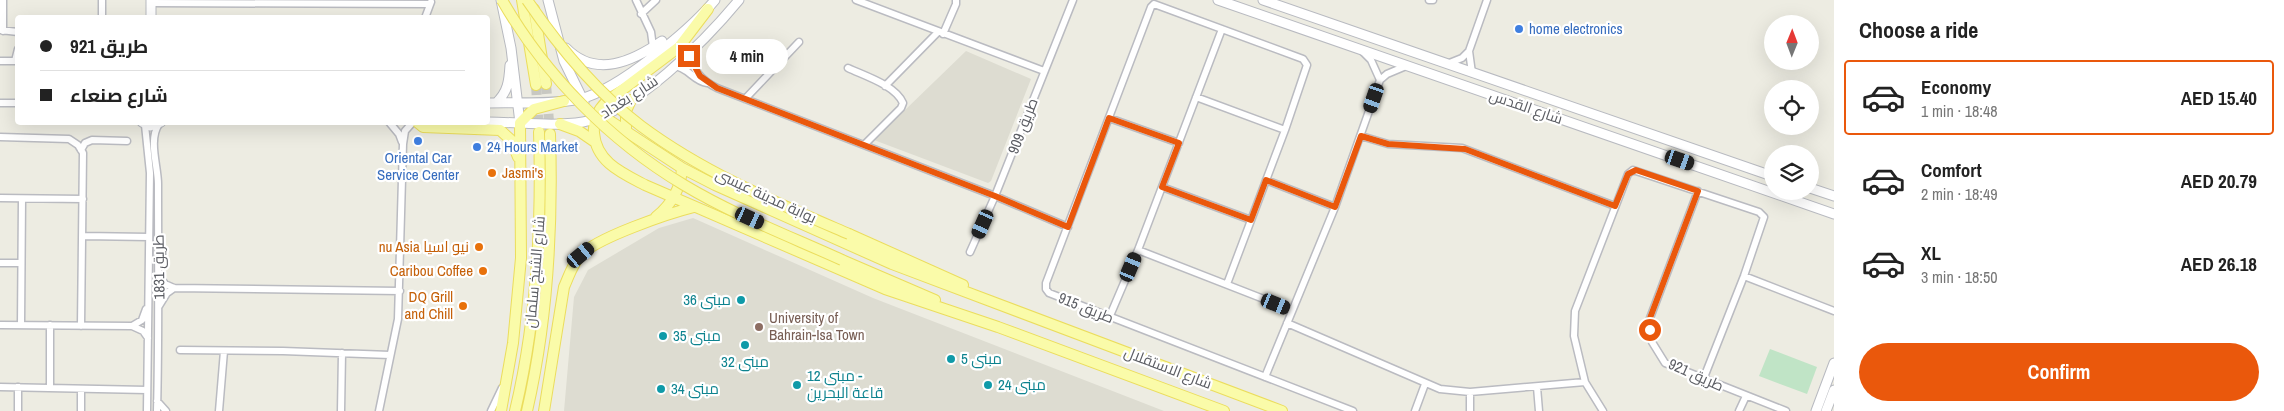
<!DOCTYPE html>
<meta charset="utf-8">
<style>
body{margin:0;font-family:"Archivo Narrow",Cairo,sans-serif;background:#f6f6f6;color:#222;height:100vh;display:flex;flex-direction:column;font-size:19px;white-space:nowrap}
*{box-sizing:border-box;margin:0}
p{font-size:16px;color:#767676}
.icon{flex:none;width:28px;height:28px;fill:none;stroke:currentColor;stroke-width:2;stroke-linecap:round;stroke-linejoin:round}
.map{position:relative;flex:1;overflow:hidden}
.panel{display:flex;flex-direction:column;background:#fff;width:450px}
.panel>*{flex:none}
.banner{position:absolute;left:15px;top:15px;width:475px;height:110px;border-radius:5px;box-shadow:0 5px 20px #0002;display:grid;align-content:center;height:110px;padding:0 25px;background:#fff}
.needle{width:32px;rotate:1deg}
.controls{position:absolute;left:1764px;top:15px;display:grid;gap:10px}
.controls a{display:grid;place-items:center;width:55px;height:55px;border-radius:50%;background:#fff;box-shadow:0 5px 20px #0002;font-size:25px}
.end{position:absolute;width:22px;height:22px;margin:-11px;border:6px solid #ea580c;background:#fff;box-shadow:0 0 0 2px #fff}
.from{border-radius:50%}
.bubble{position:absolute;height:35px;border-radius:18px;background:#fff;box-shadow:0 5px 20px #0002;font-size:16px;font-weight:800;line-height:35px;text-align:center}
.car{position:absolute;width:15px;height:30px;margin:-15px -8px;border-radius:6px;box-shadow:0 0 4px 1px #0007;background:linear-gradient(#222 24%,#8ab4d8 0 40%,#222 0 76%,#8ab4d8 0 86%,#222 0)}
.banner b{display:flex;align-items:center;gap:18px;height:48px;font-size:19px}
.banner b+b{border-top:1px solid #e0e0e0}
.banner i{width:12px;height:12px;background:#222}
ul{padding:0;list-style:none}
li{display:flex;align-items:center;gap:15px;height:75px;margin:0 10px 8px;padding:0 15px;border:2px solid transparent;border-radius:5px}
li div{flex:1}
li b{display:block;font-size:19px}
li em{font-style:normal;font-weight:800}
li.current{border-color:#ea580c}
li>.icon{width:45px;height:45px;stroke-width:1.5}
h2{padding:0 25px;font-size:22px;line-height:60px}
.primary-button{display:flex;gap:10px;margin-top:auto;padding:10px 25px}
.primary-button a{flex:1;height:58px;border-radius:30px;background:#ea580c;color:#fff;font-size:20px;font-weight:800;line-height:58px;text-align:center}
main{display:flex;flex:1;min-height:0}
.map>svg:first-child{display:block}
.education{fill:#dddcd1}
.green{fill:#c0e4c6}
.lines{fill:none;stroke-linecap:round;stroke-linejoin:round}
.primary-tunnel{stroke:#c8c8c2;stroke-width:10;stroke-dasharray:10 5;stroke-linecap:butt}
.street-casing{stroke:#babbc1;stroke-width:9}
.secondary-casing{stroke:#b8bac0;stroke-width:11}
.primary-casing{stroke:#ebdd5d;stroke-width:12}
.street{stroke:#fff;stroke-width:6}
.secondary{stroke:#fff;stroke-width:9}
.primary{stroke:#fafba9;stroke-width:10}
.primary-bridge-casing{stroke:#ebdd5d;stroke-width:12;stroke-linecap:butt}
.primary-bridge{stroke:#fafba9;stroke-width:10}
.route{stroke:#ea580c;stroke-width:6}
.shop-dot{fill:#3f7fe0;stroke:#fff;stroke-width:2}
.food-dot{fill:#e8710a;stroke:#fff;stroke-width:2}
.culture-dot{fill:#0f9aa8;stroke:#fff;stroke-width:2}
.education-dot{fill:#8d6e63;stroke:#fff;stroke-width:2}
.labels{text-anchor:middle;stroke-width:4.5;stroke-linejoin:round;paint-order:stroke}
.shop-label{font-size:15px;fill:#366cbe;stroke:#fff;text-anchor:start}
.street-label{font-size:15px;fill:#5b5d63;stroke:#fff}
.food-label{font-size:15px;fill:#c56008;stroke:#fff;text-anchor:end}
.culture-label{font-size:15px;fill:#0d838f;stroke:#fff;text-anchor:start}
.education-label{font-size:15px;fill:#785e54;stroke:#fff;text-anchor:start}
</style>
<main>
<div class="map">
<svg width="1834" height="411" viewBox="0 0 1834 411">
<rect width="100%" height="100%" fill="#edece2"/>
<path class="education" d="M966 51 1031 79 991 181 988 183 874 140Z
M693 218 873 298 1164 411H564L574 297 588 270 659 228Z"/>
<path class="green" d="M1770 349 1817 367 1807 394 1759 376Z"/>
<g class="lines">
<path class="primary-tunnel" d="M546 84 550 134
M536 85 539 132"/>
<g class="street-casing">
<path id="street" d="M3 0V31
M636 0 651 32 653 47
M856 0 1044 71
M1429 0H1433
M151 3 430 4
M641 14 656 0
M102 18V0
M425 18 431 2
M0 30 18 32
M943 34 956 4V0
M689 52C691 69 703 81 717 88L995 196 1068 227
M1363 52 1371 60 1380 80
M0 61H15L18 49
M1447 64 1462 58 1469 51
M674 66C688 67 693 81 707 83
M848 68C865 76 895 85 903 103L901 108 864 145
M1472 73 1469 51 1487 0
M885 86 938 32
M1196 97 1285 130
M745 99 799 42
M0 103H18
M1109 118 1179 143
M389 122 399 134 402 142
M145 125 150 173 147 411
M1361 136 1388 144 1462 148 1615 206
M0 137 69 139 78 145 83 153 81 326
M81 150 85 143 92 140 127 141
M1266 180 1335 207
M1162 187 1251 220
M1698 191 1650 318 1652 342 1665 363 1786 411
M0 198 83 199
M83 236 149 237
M1138 250 1292 310
M970 252 995 196 1073 0
M0 263H21
M159 276 165 284 174 288 400 291
M1744 276 1834 311
M1227 284 1285 130 1307 65 1303 59 1154 4 1151 7 1046 283V289L1049 293 1353 411
M159 306 167 293 174 288
M1109 318 1138 250 1222 29
M1287 323 1440 389 1470 392 1585 382
M0 325 132 326 143 331 148 338
M21 325 22 199
M50 325V388
M132 326 142 320 146 309
M180 350 283 351 390 355
M1265 377 1335 207 1380 80 1387 74 1406 66
M0 387 147 390
M1537 387 1539 411
M1470 392V411
M157 401 166 411
M18 411V387
M81 411V389
M157 411C159 335 158 260 158 184 158 166 148 140 159 124
M219 411 224 351
M341 411 342 353
M379 411 398 319 403 144 405 131 413 122
M491 411 502 388
M1415 411 1425 384
M1603 411 1585 382 1574 336 1575 311 1628 174 1633 170 1759 212 1764 217 1744 276 1703 380
M1739 411 1746 396"/>
</g>
<g class="secondary-casing">
<path id="secondary" d="M151 0V18
M501 0 511 48 520 123
M548 0 564 61 584 102
M1218 0 1834 214
M1263 0 1772 176
M566 48C596 79 633 61 662 41
M488 103C517 102 551 105 580 99 618 90 690 30 715 0
M496 103C508 92 509 81 510 65
M142 122 150 126 161 122
M488 122C519 122 552 127 583 122 634 113 706 40 739 0
M1810 188 1834 196
M1816 411 1834 363
M1826 411 1834 390"/>
</g>
<g class="primary-casing">
<path id="primary" d="M522 0 536 85
M534 9 546 84
M708 9 679 47 606 102C597 111 593 120 594 133 596 162 622 173 645 185L885 289 998 327 1224 411
M604 117 682 168 715 185 892 264 1282 411
M417 122 423 127 500 130 511 140 518 157
M560 124 579 131 595 142
M626 130V111L631 100
M656 217C672 204 681 188 682 168
M849 234 963 285
M842 260 935 300
M501 411 513 343 521 258 520 123 534 109 564 101
M515 411C537 319 542 227 539 132
M527 411C548 320 553 227 550 134
M544 411 564 287C569 276 572 265 580 256 595 238 670 213 694 207"/>
</g>
<use href="#street" class="street"/>
<use href="#secondary" class="secondary"/>
<use href="#primary" class="primary"/>
<g class="primary-bridge-casing">
<path id="primary-bridge" d="M502 0C545 75 610 141 684 185 734 215 789 236 842 260
M527 0C559 47 595 91 641 126 704 173 777 203 849 234"/>
</g>
<use href="#primary-bridge" class="primary-bridge"/>
</g>
<g class="lines">
<path class="route" d="M689 56 700 76 717 88 995 196 1068 227 1109 118 1179 143 1162 187 1251 220 1266 180 1335 207 1361 136 1388 144 1465 149 1615 206 1628 174 1636 170 1698 191 1650 318V330"/>
</g>
<g class="shop-dot">
<circle cx="1519" cy="29" r="5"/>
<circle cx="418" cy="141" r="5"/>
<circle cx="477" cy="147" r="5"/>
</g>
<g class="food-dot">
<circle cx="492" cy="173" r="5"/>
<circle cx="479" cy="247" r="5"/>
<circle cx="483" cy="271" r="5"/>
<circle cx="463" cy="306" r="5"/>
</g>
<g class="culture-dot">
<circle cx="741" cy="300" r="5"/>
<circle cx="663" cy="336" r="5"/>
<circle cx="745" cy="345" r="5"/>
<circle cx="951" cy="359" r="5"/>
<circle cx="797" cy="385" r="5"/>
<circle cx="988" cy="385" r="5"/>
<circle cx="661" cy="389" r="5"/>
</g>
<circle class="education-dot" cx="759" cy="327" r="5"/>
<g class="labels">
<g class="shop-label">
<text x="1529" y="34">home electronics</text>
<text x="487" y="152">24 Hours Market</text>
<text x="418" y="163" text-anchor="middle">Oriental Car<tspan x="418" dy="17">Service Center</tspan></text>
</g>
<g class="street-label">
<text transform="translate(629 97) rotate(-33)" y="5">شارع بغداد</text>
<text transform="translate(1526 107) rotate(19)" y="5">شارع القدس</text>
<text transform="translate(1023 126) rotate(-69)" y="5">طريق 909</text>
<text transform="translate(766 196) rotate(25)" y="5">بوابة مدينة عيسى</text>
<text transform="translate(159 267) rotate(-91)" y="5">طريق 1831</text>
<text transform="translate(535 272) rotate(-85)" y="5">شارع الشيخ سلمان</text>
<text transform="translate(1086 308) rotate(22)" y="5">طريق 915</text>
<text transform="translate(1168 368) rotate(21)" y="5">شارع الاستقلال</text>
<text transform="translate(1696 375) rotate(24)" y="5">طريق 921</text>
</g>
<g class="food-label">
<text x="502" y="178" text-anchor="start">Jasmi's</text>
<text x="469" y="252">nu Asia نيو اسيا</text>
<text x="473" y="276">Caribou Coffee</text>
<text x="453" y="302">DQ Grill<tspan x="453" dy="17">and Chill</tspan></text>
</g>
<g class="culture-label">
<text x="731" y="305" text-anchor="end">مبنى 36</text>
<text x="673" y="341">مبنى 35</text>
<text x="961" y="364">مبنى 5</text>
<text x="745" y="367" text-anchor="middle">مبنى 32</text>
<text x="807" y="381">مبنى 12 -<tspan x="807" dy="17">قاعة البحرين</tspan></text>
<text x="998" y="390">مبنى 24</text>
<text x="671" y="394">مبنى 34</text>
</g>
<g class="education-label">
<text x="769" y="323">University of<tspan x="769" dy="17">Bahrain-Isa Town</tspan></text>
</g>
</g>
</svg>
<div class="controls">
<a><svg class="needle" viewBox="-14 -14 28 28"><path d="M0-13l5 13h-10z" fill="#e53935"/><path d="M0 13l5-13h-10z" fill="#767676"/></svg></a>
<a><svg class="icon" aria-label="locate" viewBox="0 0 24 24"><circle cx="12" cy="12" r="6"/><path d="M12 2v4M12 18v4M2 12h4M18 12h4"/></svg></a>
<a><svg class="icon" aria-label="layers" viewBox="0 0 24 24"><path d="M12 4l9 5-9 5-9-5zM3 14l9 5 9-5"/></svg></a>
</div>
<i class="end from" style="left:1650px;top:330px"></i>
<i class="end" style="left:689px;top:56px"></i>
<div class="bubble" style="left:706px;top:39px;width:82px">4 min</div>
<i class="car" style="left:1374px;top:98px;rotate:199deg"></i>
<i class="car" style="left:1680px;top:160px;rotate:109deg"></i>
<i class="car" style="left:750px;top:218px;rotate:115deg"></i>
<i class="car" style="left:983px;top:224px;rotate:204deg"></i>
<i class="car" style="left:581px;top:255px;rotate:50deg"></i>
<i class="car" style="left:1131px;top:267px;rotate:23deg"></i>
<i class="car" style="left:1276px;top:304px;rotate:112deg"></i>
<div class="banner">
<b><i class="from"></i>طريق 921</b>
<b><i></i>شارع صنعاء</b>
</div>
</div>
<section class="panel">
<h2>Choose a ride</h2>
<ul>
<li class="current"><svg class="icon" aria-label="car" viewBox="0 0 24 24"><path d="M5 17H2v-5l4-1 3-4h7l3 4 3 1v5h-3M9 17h6M6 11h13"/><circle cx="7" cy="17" r="2"/><circle cx="17" cy="17" r="2"/></svg><div><b>Economy</b><p>1 min · 18:48</p></div><em>AED 15.40</em></li>
<li><svg class="icon" aria-label="car" viewBox="0 0 24 24"><path d="M5 17H2v-5l4-1 3-4h7l3 4 3 1v5h-3M9 17h6M6 11h13"/><circle cx="7" cy="17" r="2"/><circle cx="17" cy="17" r="2"/></svg><div><b>Comfort</b><p>2 min · 18:49</p></div><em>AED 20.79</em></li>
<li><svg class="icon" aria-label="car" viewBox="0 0 24 24"><path d="M5 17H2v-5l4-1 3-4h7l3 4 3 1v5h-3M9 17h6M6 11h13"/><circle cx="7" cy="17" r="2"/><circle cx="17" cy="17" r="2"/></svg><div><b>XL</b><p>3 min · 18:50</p></div><em>AED 26.18</em></li>
</ul>
<div class="primary-button"><a>Confirm</a></div>
</section>
</main>
